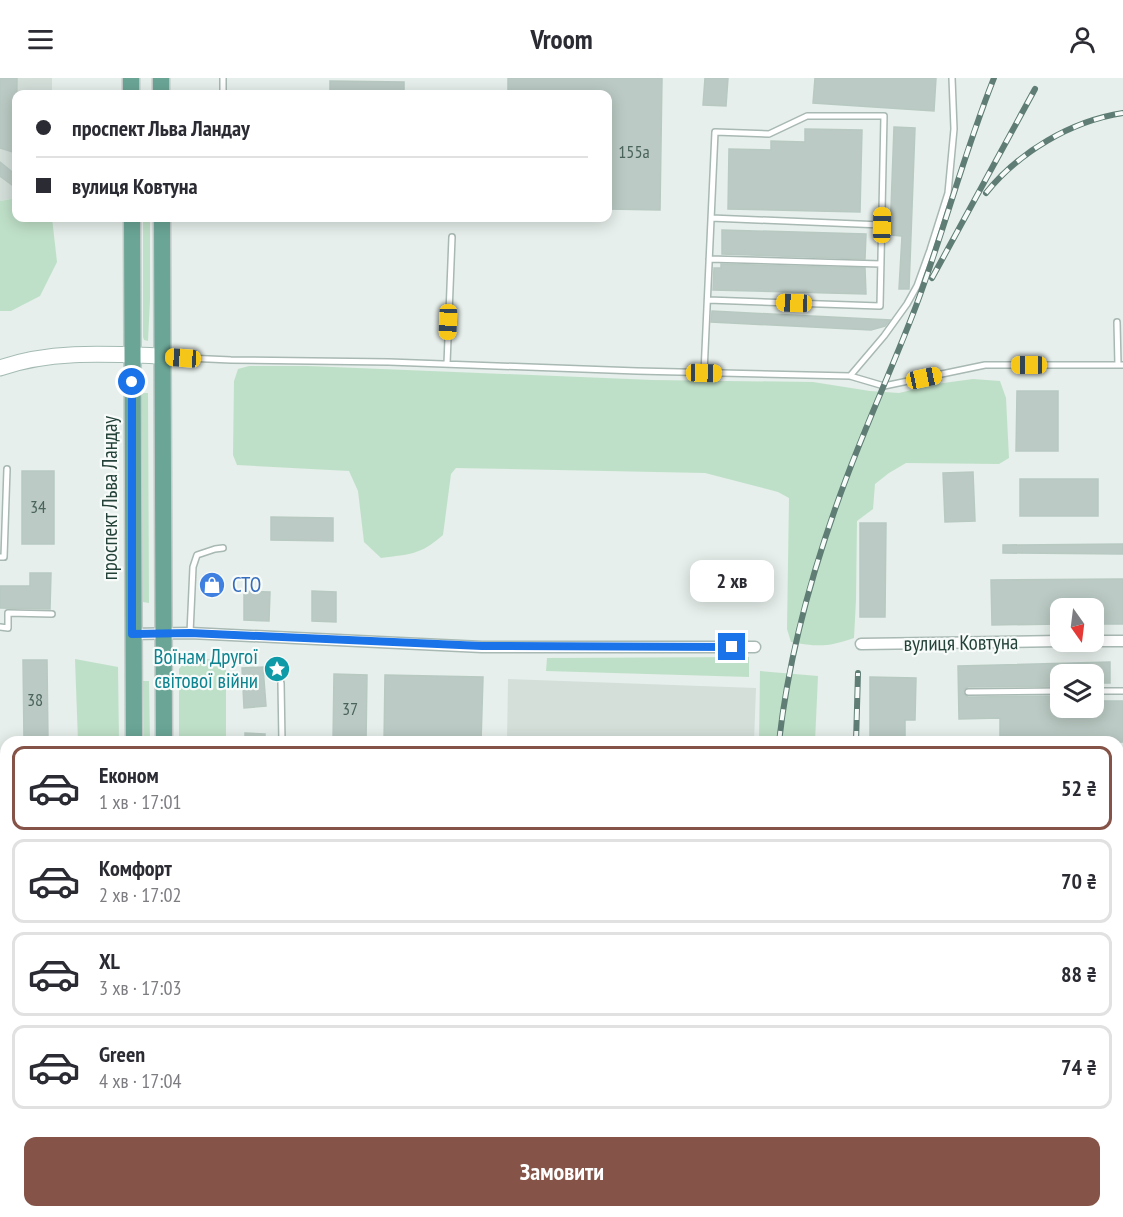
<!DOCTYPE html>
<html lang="uk">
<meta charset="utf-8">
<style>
body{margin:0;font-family:"PT Sans Narrow",sans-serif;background:#f7f7f7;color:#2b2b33;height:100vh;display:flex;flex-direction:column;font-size:22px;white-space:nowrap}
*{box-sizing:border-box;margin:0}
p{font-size:20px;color:#7c7c81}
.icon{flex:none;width:33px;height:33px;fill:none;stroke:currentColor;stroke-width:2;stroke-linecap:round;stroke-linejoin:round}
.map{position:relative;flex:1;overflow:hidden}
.side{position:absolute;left:0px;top:658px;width:1124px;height:482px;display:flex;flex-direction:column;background:#fff;border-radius:18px 18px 0 0;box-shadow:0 3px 15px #0003}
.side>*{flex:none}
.hud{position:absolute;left:12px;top:12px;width:600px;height:132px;border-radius:12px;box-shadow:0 3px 15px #0003;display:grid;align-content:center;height:132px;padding:0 24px;background:#fff}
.needle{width:39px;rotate:166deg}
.buttons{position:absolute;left:1050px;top:520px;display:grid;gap:12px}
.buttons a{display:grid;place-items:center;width:54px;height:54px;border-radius:12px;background:#fff;box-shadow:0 3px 15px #0003;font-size:30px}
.end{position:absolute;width:27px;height:27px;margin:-14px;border:8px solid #1a73e8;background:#fff;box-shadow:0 0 0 3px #fff}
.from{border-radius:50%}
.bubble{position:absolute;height:42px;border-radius:12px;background:#fff;box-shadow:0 3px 15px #0003;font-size:20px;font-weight:700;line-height:42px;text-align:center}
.car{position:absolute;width:18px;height:36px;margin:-18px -9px;border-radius:8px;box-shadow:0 0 4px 2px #0007;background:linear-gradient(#f5c518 24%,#345 0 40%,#f5c518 0 76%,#345 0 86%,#f5c518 0)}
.hud b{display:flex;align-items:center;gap:21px;height:57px;font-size:22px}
.hud b+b{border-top:2px solid #e1e1e2}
.hud i{width:15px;height:15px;background:#2b2b33}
ul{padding:10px 0 0;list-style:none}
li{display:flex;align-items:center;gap:18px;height:84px;margin:0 12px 9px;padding:0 12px;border:3px solid #e1e1e2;border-radius:12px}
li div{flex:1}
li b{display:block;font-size:22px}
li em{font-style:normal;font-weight:700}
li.on{border-color:#855347}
li>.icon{width:54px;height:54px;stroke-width:1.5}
.action{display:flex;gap:12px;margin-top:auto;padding:12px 24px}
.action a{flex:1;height:69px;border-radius:12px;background:#855347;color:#fff;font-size:24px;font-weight:700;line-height:69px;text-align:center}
header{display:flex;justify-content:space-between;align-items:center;height:78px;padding:0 24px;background:#fff;font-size:27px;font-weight:700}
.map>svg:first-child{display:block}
.built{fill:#d4dfda}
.green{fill:#bfe0c8}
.building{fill:#bbcac4;stroke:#b8c9c2;stroke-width:1.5}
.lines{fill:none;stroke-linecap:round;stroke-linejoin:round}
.lane-casing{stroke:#a8b8b2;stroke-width:8}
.street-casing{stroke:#a8b8b2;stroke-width:13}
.secondary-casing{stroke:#a4bbb3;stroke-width:17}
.primary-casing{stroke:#c2cac8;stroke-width:19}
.lane{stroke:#fff;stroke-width:5}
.street{stroke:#fff;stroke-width:10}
.secondary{stroke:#fff;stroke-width:15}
.primary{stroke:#6aa596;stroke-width:16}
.rail-casing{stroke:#5f7d75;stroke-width:6}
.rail{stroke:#f7fbf9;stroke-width:4;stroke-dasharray:11;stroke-linecap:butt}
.route{stroke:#1a73e8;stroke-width:8}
.labels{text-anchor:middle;stroke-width:4.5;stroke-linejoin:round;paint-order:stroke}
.number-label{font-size:18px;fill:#4a645c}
.street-label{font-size:21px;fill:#24423a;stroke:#f7fbf9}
.shop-label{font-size:21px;fill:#366cbe;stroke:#f7fbf9;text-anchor:start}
.culture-label{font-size:21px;fill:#0d838f;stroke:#f7fbf9;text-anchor:end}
</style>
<header><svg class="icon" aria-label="menu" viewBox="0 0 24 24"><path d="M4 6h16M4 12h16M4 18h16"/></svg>Vroom<svg class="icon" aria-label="person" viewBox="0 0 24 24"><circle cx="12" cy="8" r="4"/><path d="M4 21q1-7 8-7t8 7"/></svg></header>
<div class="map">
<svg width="1123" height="1139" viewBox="0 0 1123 1139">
<rect width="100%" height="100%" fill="#e6efeb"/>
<path class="built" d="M0 0H52V16H16V120L0 123Z
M508 601 756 610 754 664H507Z
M248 1134H741V1139H249Z"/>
<path class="green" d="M16 120V140H52L57 184 40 218 11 233H0V123Z
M143 140H150V222L148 263 144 262 143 259Z
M249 288H308L653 302 813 304 870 313 899 315 936 306 973 301 1000 303 1006 320 1009 380 999 386 906 385 889 395 875 406 873 431 857 443 856 522 854 560C829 569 817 569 791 564L787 551 789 420 778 414 705 395 456 390 451 396 443 457C420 477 411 476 381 480L364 464 358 413 349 393 237 387 233 377 234 303 238 291Z
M142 315H148L149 525 143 524Z
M749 579V599L546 593 547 580Z
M75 581 118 589 119 664H78Z
M202 581H219L226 590V664H179V591L184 585Z
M760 593 818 598 815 664H759Z
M143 603H149L150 664H144Z
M761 1134H833L832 1139H761Z"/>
<path class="building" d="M0 0H17L16 75 0 70Z
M508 0H662L660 132 608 131V16H508Z
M705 0H728L726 28 703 27Z
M815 0H936L934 33 813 25Z
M330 3 404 4V16H330Z
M894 49 915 50 909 211H899L902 158 890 157Z
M805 51 862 52 860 134 728 131 729 71 771 72V63L805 64Z
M0 84 16 97V101L12 107 0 98Z
M722 152 866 156 865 181 722 176Z
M721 186 865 190 866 216 713 212 714 190H721Z
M712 233 890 242 885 248 871 252 711 244Z
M1017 313H1058V373H1016Z
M22 393H54V466H22Z
M973 394 975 443 945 444 943 395Z
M1020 401H1098V438H1020Z
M271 439 333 440V463L271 462Z
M860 445H886L885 539H860Z
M1123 466V476L1003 475V467Z
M30 495H51L50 531 0 530V508H30Z
M1123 501V546H1094V520H1060V546L992 547 991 502Z
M244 513 270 514 269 543 244 542Z
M312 513 336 514V544L312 543Z
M23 582H47L48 663 24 662Z
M1110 584V605H1094V597H1060V608L968 609 964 611 963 615 968 619 1060 618V630H1094V623H1123V664H1092V659L1000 660V640L959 641 958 588Z
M263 589 266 628 244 630 242 590Z
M334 596 367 597 366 664H333Z
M385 597 483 599 481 664H384Z
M870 599 916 600 915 642H905V664H870Z
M245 655 265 656V664H245Z"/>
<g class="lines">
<g class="lane-casing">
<path id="lane" d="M223 0V16
M711 140 882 147
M709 181 881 186
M1117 244 1118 287
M165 279 231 282 389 284 637 293 850 298 884 308 985 287H1123
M447 286 452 159
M704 295 715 54 769 56 807 38H884L880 228 708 222
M850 298 884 258 907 226 917 208 930 172 948 115 954 51 952 0
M0 479H4L7 391
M0 549 8 550V535L52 536
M190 555 193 489 197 477 215 471 223 470
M281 605 282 664
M1094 613H1123
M968 614 1060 613
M1118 677H1123
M0 698H6
M1118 838H1123
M1 902H6
M0 1027 6 1023
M627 1134V1139
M482 1139V1134"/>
</g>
<g class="street-casing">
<path id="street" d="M132 556 190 555 482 569H755
M1094 563H1123
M861 566 1060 563
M0 1066 3 1074V1130
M1118 1080H1123"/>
</g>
<g class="secondary-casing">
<path id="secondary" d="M0 290C51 272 109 276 162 278
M0 1130H6"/>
</g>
<g class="primary-casing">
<path id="primary" d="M131 0V16
M161 0V16
M132 140 134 664
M162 140 164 664
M140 1134V1139
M167 1134V1139"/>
</g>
<use href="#lane" class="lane"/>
<use href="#street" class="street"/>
<use href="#secondary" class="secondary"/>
<use href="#primary" class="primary"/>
<g class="rail-casing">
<path id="rail" d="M986 115C1019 74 1071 43 1123 35
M932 200 1035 11
M779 664C789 574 814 486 846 401 868 342 894 286 916 228 944 153 964 75 994 0
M856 664 858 595
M756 1139V1134
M814 1139V1134"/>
</g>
<use href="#rail" class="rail"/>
</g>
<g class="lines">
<path class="route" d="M132 304V556L190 555 482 568 732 569"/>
</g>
<defs>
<g id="shop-disc" transform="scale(1.35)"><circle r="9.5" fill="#3f7fe0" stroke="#f7fbf9"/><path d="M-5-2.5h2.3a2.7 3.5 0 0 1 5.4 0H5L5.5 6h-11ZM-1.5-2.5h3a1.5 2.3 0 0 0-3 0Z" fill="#fff"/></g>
<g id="sight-disc" transform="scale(1.35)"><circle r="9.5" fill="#0f9aa8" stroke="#f7fbf9"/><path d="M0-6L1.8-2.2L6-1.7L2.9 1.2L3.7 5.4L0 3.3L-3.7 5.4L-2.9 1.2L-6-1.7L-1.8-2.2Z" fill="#fff"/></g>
</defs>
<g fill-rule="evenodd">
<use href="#shop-disc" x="212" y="507"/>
<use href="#sight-disc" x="277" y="591"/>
</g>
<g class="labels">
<g class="number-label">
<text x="634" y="80">155а</text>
<text x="38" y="435">34</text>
<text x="35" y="628">38</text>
<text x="350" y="637">37</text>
</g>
<g class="street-label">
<text transform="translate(110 420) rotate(-90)" y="7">проспект Льва Ландау</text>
<text transform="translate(961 565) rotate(-1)" y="7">вулиця Ковтуна</text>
</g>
<g class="shop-label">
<text x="232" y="514">СТО</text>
</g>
<g class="culture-label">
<text x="258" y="586">Воїнам Другої<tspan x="258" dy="24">світової війни</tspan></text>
</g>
</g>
</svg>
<div class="buttons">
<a><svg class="needle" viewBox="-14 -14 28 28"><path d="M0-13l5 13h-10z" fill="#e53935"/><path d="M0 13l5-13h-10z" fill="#7c7c81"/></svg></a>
<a><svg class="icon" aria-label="layers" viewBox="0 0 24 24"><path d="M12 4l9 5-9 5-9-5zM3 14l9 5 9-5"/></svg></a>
</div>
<i class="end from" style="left:132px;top:304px"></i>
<i class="end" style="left:732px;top:569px"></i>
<div class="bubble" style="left:690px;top:482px;width:84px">2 хв</div>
<i class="car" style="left:882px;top:147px;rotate:1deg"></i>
<i class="car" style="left:794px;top:225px;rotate:272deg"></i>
<i class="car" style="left:448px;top:244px;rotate:182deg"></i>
<i class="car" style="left:183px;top:280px;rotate:274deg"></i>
<i class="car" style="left:1029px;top:287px;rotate:270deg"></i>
<i class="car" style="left:704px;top:295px;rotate:91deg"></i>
<i class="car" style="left:924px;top:300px;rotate:78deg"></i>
<div class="hud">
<b><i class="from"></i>проспект Льва Ландау</b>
<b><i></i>вулиця Ковтуна</b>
</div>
<section class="side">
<ul>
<li class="on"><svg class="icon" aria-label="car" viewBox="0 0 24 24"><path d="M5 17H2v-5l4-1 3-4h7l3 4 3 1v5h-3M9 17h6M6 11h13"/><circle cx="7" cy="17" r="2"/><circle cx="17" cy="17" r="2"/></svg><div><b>Економ</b><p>1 хв · 17:01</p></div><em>52 ₴</em></li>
<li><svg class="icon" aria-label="car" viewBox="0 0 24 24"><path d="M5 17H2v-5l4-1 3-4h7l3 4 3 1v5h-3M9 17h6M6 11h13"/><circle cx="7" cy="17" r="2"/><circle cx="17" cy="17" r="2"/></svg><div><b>Комфорт</b><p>2 хв · 17:02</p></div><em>70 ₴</em></li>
<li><svg class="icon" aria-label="car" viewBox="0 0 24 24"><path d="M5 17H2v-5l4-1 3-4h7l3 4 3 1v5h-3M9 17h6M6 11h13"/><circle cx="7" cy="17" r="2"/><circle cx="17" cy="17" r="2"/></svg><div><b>XL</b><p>3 хв · 17:03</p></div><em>88 ₴</em></li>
<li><svg class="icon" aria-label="car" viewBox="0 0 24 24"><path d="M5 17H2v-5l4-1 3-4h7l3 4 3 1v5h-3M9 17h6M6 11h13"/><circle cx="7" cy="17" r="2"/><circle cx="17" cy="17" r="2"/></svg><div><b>Green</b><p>4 хв · 17:04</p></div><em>74 ₴</em></li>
</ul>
<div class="action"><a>Замовити</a></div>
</section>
</div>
